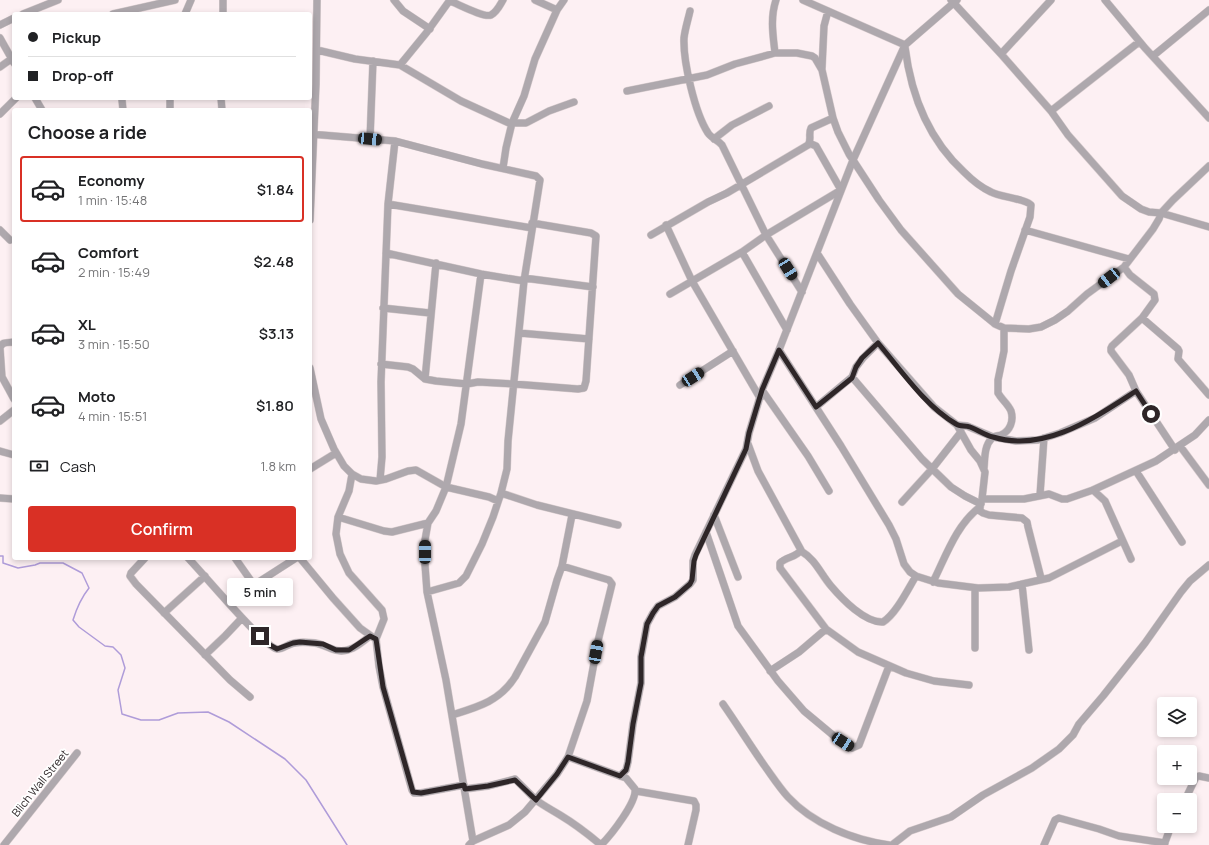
<!DOCTYPE html>
<meta charset="utf-8">
<style>
body{margin:0;font-family:Manrope,sans-serif;background:#f2f2f2;color:#202124;height:100vh;display:flex;flex-direction:column;font-size:15px;white-space:nowrap}
*{box-sizing:border-box;margin:0}
p{font-size:13px;color:#757577}
.icon{flex:none;width:22px;height:22px;fill:none;stroke:currentColor;stroke-width:2;stroke-linecap:round;stroke-linejoin:round}
.map{position:relative;flex:1;overflow:hidden}
.drawer{position:absolute;left:12px;top:108px;width:300px;height:452px;display:flex;flex-direction:column;background:#fff;border-radius:4px;box-shadow:0 2px 6px #0003}
.drawer>*{flex:none}
.hud{position:absolute;left:12px;top:12px;width:300px;height:88px;border-radius:4px;box-shadow:0 2px 6px #0003;display:grid;align-content:center;height:88px;padding:0 16px;background:#fff}
.buttons{position:absolute;left:1157px;top:697px;display:grid;gap:8px}
.buttons a{display:grid;place-items:center;width:40px;height:40px;border-radius:4px;background:#fff;box-shadow:0 2px 6px #0003;font-size:20px}
.end{position:absolute;width:18px;height:18px;margin:-9px;border:5px solid #2e2628;background:#fff;box-shadow:0 0 0 2px #fff}
.from{border-radius:50%}
.bubble{position:absolute;height:28px;border-radius:4px;background:#fff;box-shadow:0 2px 6px #0003;font-size:13px;font-weight:600;line-height:28px;text-align:center}
.car{position:absolute;width:12px;height:24px;margin:-12px -6px;border-radius:5px;box-shadow:0 0 3px 1px #0007;background:linear-gradient(#222 24%,#8ab4d8 0 40%,#222 0 76%,#8ab4d8 0 86%,#222 0)}
.hud b{display:flex;align-items:center;gap:14px;height:38px;font-size:15px}
.hud b+b{border-top:1px solid #e0e0e0}
.hud i{width:10px;height:10px;background:#202124}
ul{padding:0;list-style:none}
li{display:flex;align-items:center;gap:12px;height:66px;margin:0 8px 6px;padding:0 8px;border:2px solid transparent;border-radius:4px}
li div{flex:1}
li b{display:block;font-size:15px}
li em{font-style:normal;font-weight:600}
li.current{border-color:#d93025}
li>.icon{width:36px;height:36px;stroke-width:1.5}
h2{padding:0 16px;font-size:18px;line-height:48px}
.pay{display:flex;align-items:center;gap:10px;height:44px;padding:0 16px;font-size:15px}
.pay p{margin-inline-start:auto}
.cta{display:flex;gap:8px;margin-top:auto;padding:8px 16px}
.cta a{flex:1;height:46px;border-radius:4px;background:#d93025;color:#fff;font-size:16px;font-weight:600;line-height:46px;text-align:center}
.map>svg:first-child{display:block}
.lines{fill:none;stroke-linecap:round;stroke-linejoin:round}
.stream{stroke:#af9cd9;stroke-width:1.5}
.street-casing{stroke:#d8ccce;stroke-width:8}
.street{stroke:#aea8ad;stroke-width:7}
.route{stroke:#2e2628;stroke-width:5}
.labels{text-anchor:middle;stroke-width:3.5;stroke-linejoin:round;paint-order:stroke}
.street-label{font-size:11px;fill:#2e2628;stroke:#fff}
</style>
<div class="map">
<svg width="1209" height="845" viewBox="0 0 1209 845">
<rect width="100%" height="100%" fill="#fdf0f3"/>
<g class="lines">
<path class="stream" d="M0 556H3V563L18 568 35 565 40 563H63L82 573 89 588C81 598 77 607 73 620L79 627 105 646 113 647 121 655 125 668 118 690 122 714 141 720H159L178 713 208 712 229 722 285 759 306 780 347 845"/>
<g class="street-casing">
<path id="street" d="M223 0V14
M394 0 403 11 430 29
M803 0 905 45
M951 0 1001 54 1051 111 1068 135 1122 196 1141 209 1149 212 1161 213 1209 227
M1105 0 1145 48 1209 118
M450 1C458 4 484 18 491 15 497 12 500 5 503 0
M557 10 564 0
M690 11C688 20 685 29 684 38 683 62 695 113 708 133 711 138 718 140 722 145L766 235 802 292
M23 14 58 0
M113 14 175 0
M185 14 191 0
M0 25 14 18
M0 38 14 63
M905 47C911 95 928 139 964 172 972 180 980 187 991 192 1000 197 1026 199 1031 205L1030 217 1011 271 995 324
M317 50 355 59 400 65 461 101 509 123H526L549 111 574 102
M775 53C773 35 770 18 776 0
M1001 54 1051 0
M1153 56 1209 10
M400 65 427 32 450 0
M0 67 14 57
M822 68 824 26 828 11
M627 91 707 75 735 64 775 53H797L812 56 815 58 822 70 833 118 838 132 849 154 879 200 901 230 958 294 995 324 1004 328 1029 329 1041 327 1055 320 1068 311 1087 294 1124 267 1153 229 1159 219 1161 213 1173 200 1209 166
M35 98 42 110
M170 98V110
M221 98 222 110
M122 100 123 110
M1051 111 1139 42
M0 114 16 98
M310 134 395 141 482 164 536 176 540 180 524 281 508 441 507 469 501 493 493 517 482 544 466 576 459 583 427 592
M370 139 373 61
M714 139 732 125 769 106
M503 168 506 148 512 123 524 96 535 59 557 10 535 0
M388 204 532 228
M310 220 316 84 317 0
M666 225 692 281 760 398
M0 230 10 240
M1025 230 1129 259
M651 235 708 202 727 193 808 145C812 140 808 134 811 128L833 118
M742 252 787 330
M386 253 481 274 524 281
M817 253 850 304 878 343 934 407 957 425 967 426 993 437 1016 441 1038 440 1060 433 1095 418 1136 391
M1124 267 1130 275 1154 294 1155 300 1142 318 1112 346 1111 348V351L1129 375 1136 391 1175 450
M524 278 593 287
M670 294 742 252 766 235 841 190 816 146 809 143
M383 308 430 313
M1142 318 1178 349 1179 351 1178 359 1209 395
M519 333 589 339
M14 342C8 343 2 341 0 348L2 377 14 399
M779 350 841 446 889 525 896 539 904 564 910 572 916 576 938 583 978 588 1009 587 1049 578 1122 541
M381 364 408 367 413 369 425 379 436 381 467 384 478 382 514 384 578 389 584 388 586 381 596 236 591 233 532 223
M310 368 321 419 334 449 344 466 352 474 361 479 376 481 386 479 408 471 416 470 446 487 489 497 498 501
M852 377 922 459 951 487 965 496 981 504
M425 379 436 263
M680 385 733 351
M762 390 808 456 829 491
M816 407 852 377 856 367 863 358 878 343
M0 421 14 410
M957 425 971 450 980 461 985 472 982 499 980 507V511L983 513 989 515 1022 518 1027 522 1028 527 1041 578
M748 444 758 471 801 550C797 557 786 557 780 563V568L826 629 858 652 906 673 934 681 969 685
M1180 446 1209 485
M0 451 14 455
M984 468C985 458 984 446 992 438 994 436 998 436 1001 435 1010 431 1014 421 1011 411 1008 404 1002 400 998 393V380L1004 351V328
M310 469 336 453
M1136 471 1182 542
M352 474 349 491 338 517 336 534 340 554 349 573 382 610 384 619 376 639 379 666 383 687 412 790 414 793H421L464 785
M380 480 382 457 381 382 388 204 395 141
M1093 490 1105 501 1131 559
M501 493 537 505 618 525
M1040 495 1044 438
M0 498 14 499
M982 499H1024L1049 494 1062 499H1067L1093 490 1156 461 1195 435 1209 420
M902 502 932 469 961 432
M714 515 738 577
M338 517 384 531 392 532 428 523
M706 532 738 626 778 681 804 711 834 736 852 748 859 745 889 666
M801 551C816 560 820 573 831 586 842 599 865 623 883 622 896 614 908 589 916 576
M145 558 131 573 130 576 136 584 230 680 250 697
M188 558C201 571 265 648 277 649 281 650 287 645 291 644 298 641 307 642 315 643 322 644 328 648 335 650 349 654 360 644 370 636
M235 558 254 585
M300 558 333 598 360 628 374 638
M933 582C946 556 956 525 980 507
M1022 584 1029 650
M231 605 254 585 296 558
M164 613 205 576
M975 648V588
M205 655 225 636 242 618
M770 671 799 652 826 629
M723 704C737 724 750 745 764 765 772 776 779 787 788 797 813 824 853 840 889 845
M452 715C478 707 500 701 515 677L545 622 557 580 562 566 572 515
M568 757 620 776 626 778 635 789C637 802 611 835 601 845
M620 776 626 770 628 762 633 724 641 683V657L647 624 653 613 658 606 675 597 690 584 693 580V561L695 555 746 449 749 433 762 390 779 350 853 160 905 45 957 0
M465 789 488 786 515 779 536 800
M636 791 694 801 696 805V810L688 845
M536 800C544 806 552 810 560 815 575 824 588 834 601 845
M1185 800 1196 777 1199 776 1209 778
M473 841 446 680 427 592 425 565V540L428 523 436 511 446 487 461 424 481 274
M4 845 77 753
M469 845 473 841 509 825 525 812 557 774 568 757 587 701 598 641 612 584 609 580 562 566
M892 845 910 831 951 817 983 795 1032 768 1059 749 1073 735 1079 724 1103 696 1145 643 1181 592 1190 581 1209 565
M1044 845 1055 820 1059 818 1099 829 1119 836 1165 843
M1164 845 1171 826"/>
</g>
<use href="#street" class="street"/>
</g>
<g class="lines">
<path class="route" d="M260 636 268 644 277 649 293 643 300 642 323 644 336 650H349L370 636 376 639 383 687 413 792 421 793 464 785 465 789 488 786 515 780 536 800 557 774 568 757 620 776 626 770 628 762 633 724 641 683V657L647 624 653 613 658 606 675 597 690 584 692 580 694 561 696 555 746 449 749 433 762 390 779 350 816 407 852 378 856 367 862 358 878 343C901 370 925 406 956 424 960 427 966 425 970 427 978 430 985 435 993 437 1045 453 1094 418 1136 391L1151 414"/>
</g>
<g class="labels">
<g class="street-label">
<text transform="translate(40 783) rotate(-51)" y="4">Blich Wall Street</text>
</g>
</g>
</svg>
<div class="buttons">
<a><svg class="icon" aria-label="layers" viewBox="0 0 24 24"><path d="M12 4l9 5-9 5-9-5zM3 14l9 5 9-5"/></svg></a>
<a>+</a>
<a>−</a>
</div>
<i class="end from" style="left:1151px;top:414px"></i>
<i class="end" style="left:260px;top:636px"></i>
<div class="bubble" style="left:227px;top:578px;width:66px">5 min</div>
<i class="car" style="left:370px;top:139px;rotate:95deg"></i>
<i class="car" style="left:788px;top:269px;rotate:148deg"></i>
<i class="car" style="left:1109px;top:278px;rotate:232deg"></i>
<i class="car" style="left:693px;top:377px;rotate:57deg"></i>
<i class="car" style="left:425px;top:552px;rotate:0deg"></i>
<i class="car" style="left:596px;top:652px;rotate:10deg"></i>
<i class="car" style="left:843px;top:742px;rotate:123deg"></i>
<div class="hud">
<b><i class="from"></i>Pickup</b>
<b><i></i>Drop-off</b>
</div>
<section class="drawer">
<h2>Choose a ride</h2>
<ul>
<li class="current"><svg class="icon" aria-label="car" viewBox="0 0 24 24"><path d="M5 17H2v-5l4-1 3-4h7l3 4 3 1v5h-3M9 17h6M6 11h13"/><circle cx="7" cy="17" r="2"/><circle cx="17" cy="17" r="2"/></svg><div><b>Economy</b><p>1 min · 15:48</p></div><em>$1.84</em></li>
<li><svg class="icon" aria-label="car" viewBox="0 0 24 24"><path d="M5 17H2v-5l4-1 3-4h7l3 4 3 1v5h-3M9 17h6M6 11h13"/><circle cx="7" cy="17" r="2"/><circle cx="17" cy="17" r="2"/></svg><div><b>Comfort</b><p>2 min · 15:49</p></div><em>$2.48</em></li>
<li><svg class="icon" aria-label="car" viewBox="0 0 24 24"><path d="M5 17H2v-5l4-1 3-4h7l3 4 3 1v5h-3M9 17h6M6 11h13"/><circle cx="7" cy="17" r="2"/><circle cx="17" cy="17" r="2"/></svg><div><b>XL</b><p>3 min · 15:50</p></div><em>$3.13</em></li>
<li><svg class="icon" aria-label="car" viewBox="0 0 24 24"><path d="M5 17H2v-5l4-1 3-4h7l3 4 3 1v5h-3M9 17h6M6 11h13"/><circle cx="7" cy="17" r="2"/><circle cx="17" cy="17" r="2"/></svg><div><b>Moto</b><p>4 min · 15:51</p></div><em>$1.80</em></li>
</ul>
<div class="pay"><svg class="icon" aria-label="cash" viewBox="0 0 24 24"><path d="M3 7h18v10H3z"/><circle cx="12" cy="12" r="2"/></svg>Cash<p>1.8 km</p></div>
<div class="cta"><a>Confirm</a></div>
</section>
</div>
